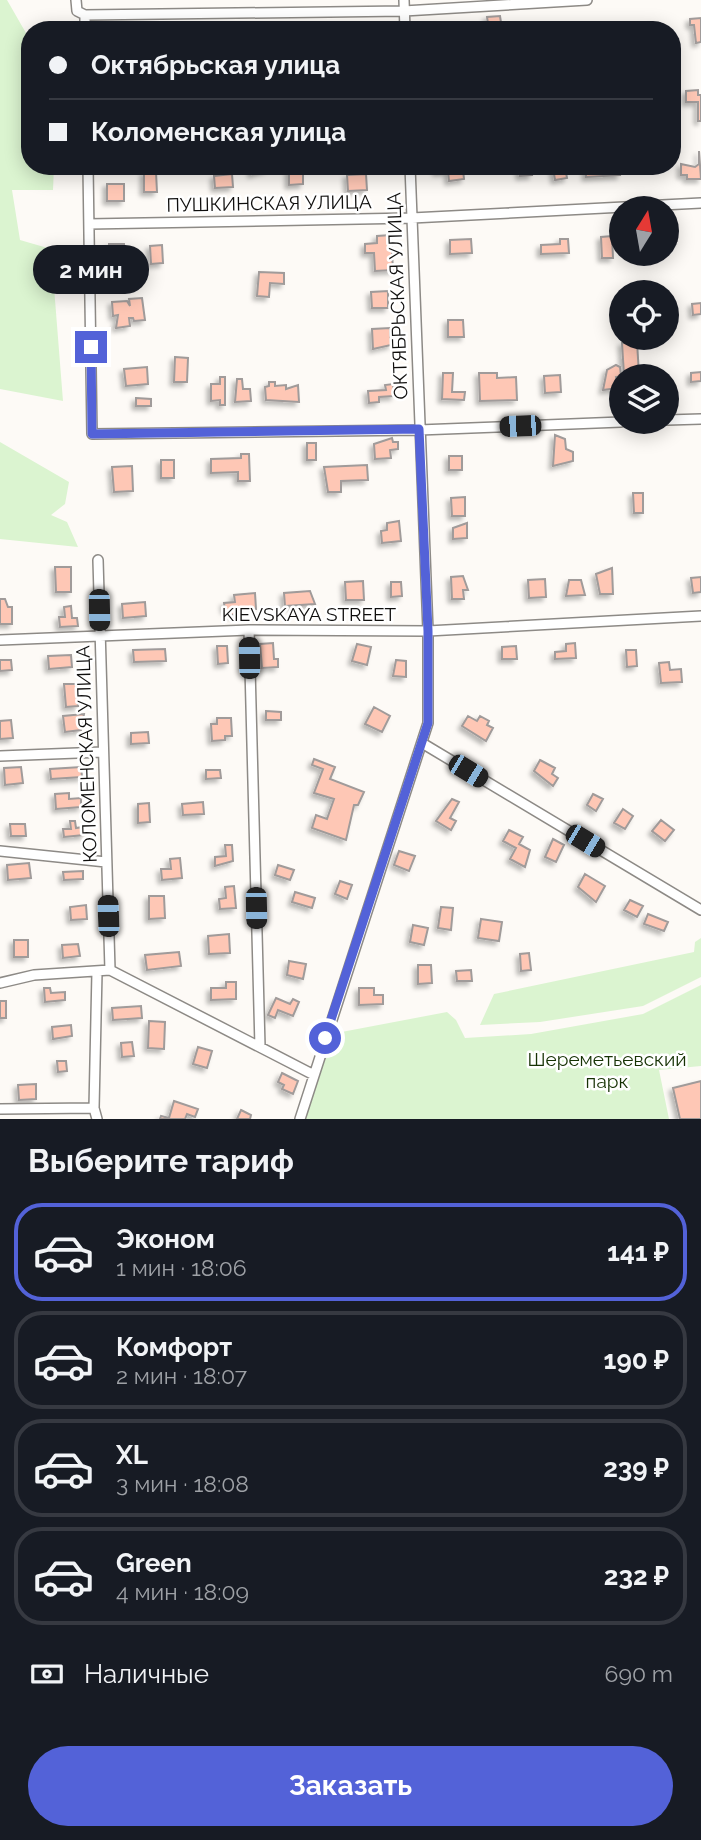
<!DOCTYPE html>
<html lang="ru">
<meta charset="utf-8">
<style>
body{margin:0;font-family:Raleway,sans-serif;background:#242831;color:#f1f3f6;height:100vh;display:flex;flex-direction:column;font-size:26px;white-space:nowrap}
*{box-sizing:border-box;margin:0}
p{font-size:23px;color:#9ea1a6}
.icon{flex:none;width:38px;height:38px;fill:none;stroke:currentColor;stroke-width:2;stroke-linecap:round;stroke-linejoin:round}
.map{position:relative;height:1119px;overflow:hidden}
.sheet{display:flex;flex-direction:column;background:#171b24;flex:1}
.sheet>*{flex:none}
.guide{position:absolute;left:21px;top:21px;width:660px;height:154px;border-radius:28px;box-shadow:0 4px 18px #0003;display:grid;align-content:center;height:154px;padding:0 28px;background:#171b24}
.needle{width:46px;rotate:11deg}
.controls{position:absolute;left:609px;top:196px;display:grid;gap:14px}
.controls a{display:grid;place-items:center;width:70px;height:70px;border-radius:50%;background:#171b24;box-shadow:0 4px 18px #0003;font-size:35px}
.end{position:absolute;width:32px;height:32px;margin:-16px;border:9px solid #5362d8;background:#fff;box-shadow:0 0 0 4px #fff}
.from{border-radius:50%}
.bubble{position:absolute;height:49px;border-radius:24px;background:#171b24;box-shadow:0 4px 18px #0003;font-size:23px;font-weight:700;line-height:49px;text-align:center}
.car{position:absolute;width:21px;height:42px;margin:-21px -10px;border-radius:9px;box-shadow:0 0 5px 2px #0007;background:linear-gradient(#222 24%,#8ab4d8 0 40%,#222 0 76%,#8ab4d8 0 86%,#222 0)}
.guide b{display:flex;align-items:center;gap:24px;height:66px;font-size:26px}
.guide b+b{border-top:2px solid #363941}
.guide i{width:18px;height:18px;background:#f1f3f6}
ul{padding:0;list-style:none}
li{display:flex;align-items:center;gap:21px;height:98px;margin:0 14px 10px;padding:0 14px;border:4px solid #363941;border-radius:28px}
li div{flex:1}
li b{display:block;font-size:26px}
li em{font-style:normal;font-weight:700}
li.selected{border-color:#5362d8}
li>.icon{width:63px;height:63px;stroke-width:1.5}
h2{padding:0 28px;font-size:32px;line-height:84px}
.pay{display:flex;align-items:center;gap:18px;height:77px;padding:0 28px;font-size:26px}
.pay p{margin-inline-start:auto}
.button{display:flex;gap:14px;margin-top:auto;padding:14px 28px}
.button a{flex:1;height:80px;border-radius:42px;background:#5362d8;color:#fff;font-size:28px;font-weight:700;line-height:80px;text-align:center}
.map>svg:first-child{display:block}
.green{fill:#dbf4d0}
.building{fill:#fec7b5;stroke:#a09b9a;stroke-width:2;filter:url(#shadow)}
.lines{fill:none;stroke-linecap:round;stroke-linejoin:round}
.street-casing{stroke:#8d8a86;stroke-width:12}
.street{stroke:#fff;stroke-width:9}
.route{stroke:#5362d8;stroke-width:9}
.labels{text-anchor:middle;stroke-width:5;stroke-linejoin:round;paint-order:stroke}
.street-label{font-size:19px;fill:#0f0e0d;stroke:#fff}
.park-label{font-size:19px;fill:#163204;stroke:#fff}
</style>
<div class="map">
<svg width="701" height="1119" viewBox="0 0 701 1119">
<defs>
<filter id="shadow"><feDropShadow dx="-3.5" dy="3.5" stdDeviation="2" flood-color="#0004"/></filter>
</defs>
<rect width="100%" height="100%" fill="#fdfaf6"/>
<path class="green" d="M0 0H7L30 40V166H54L53 190H12L20 240 51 249 63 401 0 389Z
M0 442 69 482 65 504 51 515 67 522 78 547 0 539Z
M701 938V977L643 1006 540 1022 480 1025 494 994 694 952 695 942Z
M701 985V1066L659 1070 669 1119H305L331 1034 447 1012 456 1020 465 1038 531 1034 643 1014Z"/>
<path class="building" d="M500 16 502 29 489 30 487 17Z
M701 18V42L696 43 694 25H690V19Z
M435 23H442V27L453 26V30H432L436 29Z
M649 23H660L661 30H649Z
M698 90V95H701V121H698V102H686V91Z
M699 151 701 179H687V175H681V164L695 167 699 164Z
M251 166H268V169L252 174Z
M436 166H456V171L463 170 464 179 449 181 448 171 437 172Z
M519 166H531L532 175 520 176Z
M619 166 620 175 586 177V167Z
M565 167 567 178 555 180 553 168Z
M303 168V184L289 185V169Z
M144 172H156L157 192H144Z
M232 174 233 187 215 188 214 176Z
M366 174 367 190 348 191 347 175Z
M107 184H124V201H107Z
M676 225 677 241 667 245V226Z
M391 235 393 270 375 271 374 253H365V244L377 243V236Z
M612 236 613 258H602L601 237Z
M471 239 472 253 450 254V240Z
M560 239H568L569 253 541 254V245L560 244Z
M109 244H124L125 259 109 260Z
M162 245 163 263 151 264 150 246Z
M259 272 284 273V284L270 283 269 297 257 296Z
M388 291V308H372L371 292Z
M142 298 145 320 134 321 133 318H129L130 326 116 328 118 315 113 316 112 302 127 301 130 306 129 299Z
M701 303V314L693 315 692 304Z
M448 320H463L464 337H448Z
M390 328 391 345 373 349 372 329Z
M637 342 639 374 624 375 622 343Z
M175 357 188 358 187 382H174Z
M616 365 620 367 621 376 616 377 618 388 603 390 607 370Z
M147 367 148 384 126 386 124 369Z
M701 372V381L691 382V373Z
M443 373H453L452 392H465L464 400 442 399Z
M479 373H497V378L516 377 517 400 480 401Z
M560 375 561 392 545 393 544 376Z
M220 377H225V405H220V400L211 401V384H220Z
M237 379H242L243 389H250L251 401 235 402Z
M269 382H275V386L286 385V389L298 385 299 402 266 400 265 387 269 386Z
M393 384 394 396 379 397V402L369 403 368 391 386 390 385 385Z
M136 398 151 399V406H136Z
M555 435 565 439 566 449 573 452V461L553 466Z
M392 438 393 442H398V449L390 450 391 458 375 459 374 444Z
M307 443H316V460H307Z
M241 454H249L250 481H238V472L211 473V459L241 458Z
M449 456H462V470H449Z
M161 460H174V478H161Z
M367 465 368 480 341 481V492H328L324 467Z
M132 466 133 491 114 492 112 467Z
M633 493H643V513H634Z
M465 497V516H452L451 498Z
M399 521 401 541 382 543 381 531 387 530V523Z
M467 523V538L453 539V528Z
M55 567H71V592H56Z
M612 568 613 594H600L596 574Z
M463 576 468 590H463L464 599H452L451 577Z
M701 577V592L693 593 691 578Z
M545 579 546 597 529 598 528 580Z
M569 580H581L585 595 566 596Z
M363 581 364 600H346L345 582Z
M391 582H401L402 596 391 597Z
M310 591 315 604 285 606 284 593Z
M255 593 256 609 239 610V614L230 615V610H225L224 603 235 602 234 595Z
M0 599H5L8 607H12V624H0Z
M145 602 146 616 123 618 122 604Z
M71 606 72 618H77L78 626 60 627 59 617H65L64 607Z
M273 643 274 659H278V667L262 668 260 644Z
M575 643 576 658 555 659V652L566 651V644Z
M357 644 371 647 367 665 352 661Z
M217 646H227L228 663 218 664Z
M516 646 517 659H502V647Z
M165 649 166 661 134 662 133 650Z
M626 650H636L637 666 627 667Z
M71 655 72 667 49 669 48 656Z
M0 660H11L12 670 0 671Z
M396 660 406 661V677L393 676Z
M669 662 670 670 681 669 682 682 661 683 659 663Z
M64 684H76L78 706 66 707Z
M374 707 390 716 382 732 365 724Z
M266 711 281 712V720H266Z
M84 714 81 730 65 732 63 716Z
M468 716 477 721 480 716 489 721 487 725 493 728 486 741 462 726Z
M217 718H231L232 736H225V740L212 741 211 724H217Z
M11 720 13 738 0 739V721Z
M148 732 149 743 131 744V733Z
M314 759 335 767 330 779 364 792 358 805H354L346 840 312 828 316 815 327 819 334 799 314 793 323 769 312 765Z
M540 760 555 768 552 774 558 778 553 786 534 771Z
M21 767 23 783 5 785 4 768Z
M81 767 82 777 51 779 50 769Z
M206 770H220L221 778 206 779Z
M69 793V799L81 798V807L56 809 55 794Z
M593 794 603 799 596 811 587 805Z
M452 799 459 802 450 818 456 821 451 830 436 821Z
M203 802 204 814 183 815 182 804Z
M149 803 150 822 138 823V804Z
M623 809 633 816 625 829 614 823Z
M661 820 674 830 665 841 652 831Z
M70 821H75L76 828 83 827 84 835 64 837 63 829H71Z
M10 824H25L26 836H11Z
M509 830 523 837 519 844 530 850 525 867 510 859 516 848 503 841Z
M553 839 564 845 556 862 545 857Z
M225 845H232L233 861 215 866V857L226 856Z
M399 851 415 856 409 871 394 865Z
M180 858 182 878 162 880 161 869H171L170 859Z
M29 863 31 878 8 880 7 865Z
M278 865 294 870 290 880 275 875Z
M83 871V879L64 880 63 872Z
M585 874 605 886 596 902 578 887Z
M340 881 352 885 347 899 335 894Z
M234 886 236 908 220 909 219 899 226 898 225 887Z
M295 892 315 898 312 908 292 902Z
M149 896H164L165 918 149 919Z
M630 900 643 906 637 917 624 910Z
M86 905 87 919 71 920 70 907Z
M441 907 453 908 451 930 438 928Z
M648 914 668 922 664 931 644 924Z
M481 919 502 922 499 941 478 938Z
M413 925 428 928 424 945 410 942Z
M229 934 230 953 209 954 208 936Z
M14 940H28V957H14Z
M78 944 80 956 63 958 62 945Z
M179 952 181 966 147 970 145 955Z
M529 953 531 970 521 971 520 954Z
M289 961 306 964 303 979 287 975Z
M418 965H431L432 983 418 984Z
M471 970 472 981H457L456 971Z
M226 982H236V999L211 1000V988H226Z
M44 988H50L51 993 65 992V1000L45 1002Z
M359 988H374V995H383V1004L359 1005Z
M276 998 290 1004 293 999 299 1002 293 1016 278 1010 275 1018 268 1015Z
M0 1001H6V1018H0Z
M141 1006 142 1018 113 1020 112 1008Z
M149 1021 165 1022 164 1049 148 1048Z
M71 1025 72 1036 53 1039 52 1027Z
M132 1042 134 1056 122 1057 121 1043Z
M198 1047 212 1051 207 1068 193 1064Z
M57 1061H66L67 1071 58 1072Z
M282 1073 298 1081 293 1094 282 1089 284 1085 278 1082Z
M701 1081V1119H680L673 1088Z
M36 1084V1099L19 1100 18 1085Z
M174 1101 198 1109 195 1117 187 1114 185 1119H160L161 1116 169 1118Z
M241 1110 251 1115 250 1119H237Z"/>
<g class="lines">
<g class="street-casing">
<path id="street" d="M76 0 77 11 85 15V30
M404 0 405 30
M85 15 404 11 587 0
M88 166 92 434 419 430 621 422
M89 224 412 218 701 203
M667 420 701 419
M98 560 110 970 314 1075
M249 630 260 1047
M0 640 249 630 428 631 701 616
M422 743 701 910
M0 756 103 752
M0 851 106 862
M0 983 34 975 110 970
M0 1109 94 1108
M97 1119 94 1108 97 972
M300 1119 428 723V631L410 166"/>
</g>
<use href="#street" class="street"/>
</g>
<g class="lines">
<path class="route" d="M91 347 92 434 419 429 428 631V723L325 1038"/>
</g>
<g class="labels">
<g class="street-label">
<text transform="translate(269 203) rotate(-1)" y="7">ПУШКИНСКАЯ УЛИЦА</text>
<text transform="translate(397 296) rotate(-92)" y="7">ОКТЯБРЬСКАЯ УЛИЦА</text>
<text x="309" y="621">KIEVSKAYA STREET</text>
<text transform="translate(86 754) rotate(-92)" y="7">КОЛОМЕНСКАЯ УЛИЦА</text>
</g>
<g class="park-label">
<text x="607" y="1066">Шереметьевский<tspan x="607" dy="22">парк</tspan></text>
</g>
</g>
</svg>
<div class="controls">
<a><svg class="needle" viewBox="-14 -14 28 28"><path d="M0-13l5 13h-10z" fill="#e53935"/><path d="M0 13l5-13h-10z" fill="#9ea1a6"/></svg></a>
<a><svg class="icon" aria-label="locate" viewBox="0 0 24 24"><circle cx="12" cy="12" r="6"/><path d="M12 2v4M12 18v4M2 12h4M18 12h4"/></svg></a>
<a><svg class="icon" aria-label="layers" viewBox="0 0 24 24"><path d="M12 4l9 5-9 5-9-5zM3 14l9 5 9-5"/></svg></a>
</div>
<i class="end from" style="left:325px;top:1038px"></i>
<i class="end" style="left:91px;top:347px"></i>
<div class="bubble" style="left:33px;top:245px;width:116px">2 мин</div>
<i class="car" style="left:520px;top:426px;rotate:268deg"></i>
<i class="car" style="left:99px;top:610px;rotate:179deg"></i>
<i class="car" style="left:249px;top:658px;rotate:359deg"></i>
<i class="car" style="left:468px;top:771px;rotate:121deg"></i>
<i class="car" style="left:585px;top:841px;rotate:121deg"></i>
<i class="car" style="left:256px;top:908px;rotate:179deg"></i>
<i class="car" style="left:108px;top:916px;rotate:358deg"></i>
<div class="guide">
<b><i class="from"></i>Октябрьская улица</b>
<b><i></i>Коломенская улица</b>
</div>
</div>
<section class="sheet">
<h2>Выберите тариф</h2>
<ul>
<li class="selected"><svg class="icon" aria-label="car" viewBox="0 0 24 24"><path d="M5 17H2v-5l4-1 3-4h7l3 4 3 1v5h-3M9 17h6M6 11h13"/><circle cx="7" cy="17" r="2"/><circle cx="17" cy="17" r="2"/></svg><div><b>Эконом</b><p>1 мин · 18:06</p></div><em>141 ₽</em></li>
<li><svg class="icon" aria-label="car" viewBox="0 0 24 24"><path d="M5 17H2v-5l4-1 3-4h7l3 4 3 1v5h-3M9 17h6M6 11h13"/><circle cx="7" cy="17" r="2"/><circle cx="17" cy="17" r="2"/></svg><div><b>Комфорт</b><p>2 мин · 18:07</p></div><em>190 ₽</em></li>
<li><svg class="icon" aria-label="car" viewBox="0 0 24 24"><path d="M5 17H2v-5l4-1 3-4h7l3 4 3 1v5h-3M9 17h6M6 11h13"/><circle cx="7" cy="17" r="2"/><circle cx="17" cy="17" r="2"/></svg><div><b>XL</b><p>3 мин · 18:08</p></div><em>239 ₽</em></li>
<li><svg class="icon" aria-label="car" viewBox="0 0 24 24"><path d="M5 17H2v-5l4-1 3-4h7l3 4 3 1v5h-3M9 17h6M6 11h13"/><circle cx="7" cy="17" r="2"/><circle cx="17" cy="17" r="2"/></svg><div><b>Green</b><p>4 мин · 18:09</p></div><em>232 ₽</em></li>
</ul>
<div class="pay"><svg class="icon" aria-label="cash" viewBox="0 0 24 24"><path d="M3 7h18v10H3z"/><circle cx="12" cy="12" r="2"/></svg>Наличные<p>690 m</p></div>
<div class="button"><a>Заказать</a></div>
</section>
